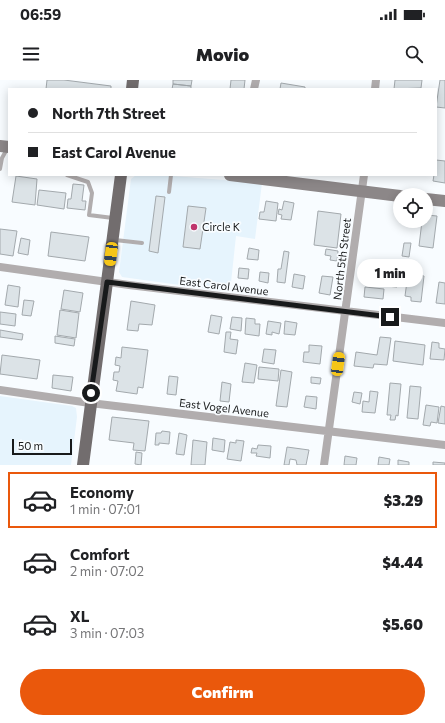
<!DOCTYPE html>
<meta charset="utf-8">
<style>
body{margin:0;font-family:Commissioner,sans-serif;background:#f2f2f2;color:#202124;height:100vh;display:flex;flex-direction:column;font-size:15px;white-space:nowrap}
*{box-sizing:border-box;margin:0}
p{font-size:13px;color:#757577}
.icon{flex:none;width:22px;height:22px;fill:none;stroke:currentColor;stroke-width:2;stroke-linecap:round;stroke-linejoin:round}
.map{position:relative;height:385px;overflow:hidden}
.details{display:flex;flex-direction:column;background:#fff;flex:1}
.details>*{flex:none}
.top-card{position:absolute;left:8px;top:8px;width:429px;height:88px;border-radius:0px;box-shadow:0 2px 10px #0003;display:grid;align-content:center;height:88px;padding:0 20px;background:#fff}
.buttons{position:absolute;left:393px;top:108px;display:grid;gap:8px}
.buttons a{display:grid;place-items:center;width:40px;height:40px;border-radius:50%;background:#fff;box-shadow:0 2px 10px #0003;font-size:20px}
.scale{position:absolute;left:12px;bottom:10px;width:60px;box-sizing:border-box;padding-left:4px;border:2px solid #181a1b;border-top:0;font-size:11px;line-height:14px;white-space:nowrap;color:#181a1b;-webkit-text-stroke:3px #f8fcff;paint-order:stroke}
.end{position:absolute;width:18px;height:18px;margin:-9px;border:5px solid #181a1b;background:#fff;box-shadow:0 0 0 2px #fff}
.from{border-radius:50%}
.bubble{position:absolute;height:28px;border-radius:14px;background:#fff;box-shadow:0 2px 10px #0003;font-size:13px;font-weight:800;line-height:28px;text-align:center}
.car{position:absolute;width:12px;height:24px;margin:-12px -6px;border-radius:5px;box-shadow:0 0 3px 1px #0007;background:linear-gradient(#f5c518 24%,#345 0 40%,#f5c518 0 76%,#345 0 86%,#f5c518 0)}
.top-card b{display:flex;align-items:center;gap:14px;height:38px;font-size:15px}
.top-card b+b{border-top:1px solid #e0e0e0}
.top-card i{width:10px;height:10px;background:#202124}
ul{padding:7px 0 0;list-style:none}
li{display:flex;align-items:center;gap:12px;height:56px;margin:0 8px 6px;padding:0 12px;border:2px solid transparent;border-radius:0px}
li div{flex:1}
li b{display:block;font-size:15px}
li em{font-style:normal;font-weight:800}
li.on{border-color:#ea580c}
li>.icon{width:36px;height:36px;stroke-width:1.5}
.cta{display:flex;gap:8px;margin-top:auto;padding:8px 20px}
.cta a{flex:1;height:46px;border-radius:24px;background:#ea580c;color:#fff;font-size:16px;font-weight:800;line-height:46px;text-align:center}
.status{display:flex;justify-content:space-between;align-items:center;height:28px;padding:0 20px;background:#fff;direction:ltr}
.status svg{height:11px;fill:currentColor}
header{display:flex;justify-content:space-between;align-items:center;height:52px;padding:0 20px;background:#fff;font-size:18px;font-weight:800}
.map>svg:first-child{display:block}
.built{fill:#e6f4fd}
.building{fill:#dce3e7;stroke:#a3a9ad}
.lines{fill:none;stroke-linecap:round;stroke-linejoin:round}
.lane{stroke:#b1adae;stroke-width:4}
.street{stroke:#b1adae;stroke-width:8}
.secondary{stroke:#8c8788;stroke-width:12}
.primary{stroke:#726d6e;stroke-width:12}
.route{stroke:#181a1b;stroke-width:5}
.poi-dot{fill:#bf346b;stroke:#f8fcff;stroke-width:1.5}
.labels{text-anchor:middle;stroke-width:3.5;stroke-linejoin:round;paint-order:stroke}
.poi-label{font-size:11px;fill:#181a1b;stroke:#f8fcff;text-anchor:start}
.street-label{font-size:11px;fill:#181a1b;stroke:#f8fcff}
</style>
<div class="status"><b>06:59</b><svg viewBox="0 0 49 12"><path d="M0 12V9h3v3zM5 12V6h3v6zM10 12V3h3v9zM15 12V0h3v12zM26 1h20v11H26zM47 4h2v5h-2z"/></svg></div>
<header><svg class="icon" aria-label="menu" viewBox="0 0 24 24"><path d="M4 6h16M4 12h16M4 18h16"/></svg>Movio<svg class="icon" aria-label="search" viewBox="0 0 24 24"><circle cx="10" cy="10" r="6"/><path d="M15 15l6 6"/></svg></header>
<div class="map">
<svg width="445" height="385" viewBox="0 0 445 385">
<rect width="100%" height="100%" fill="#f8fcff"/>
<path class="built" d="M136 95H160L262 103 255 159 236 156 230 212 122 197 119 192 131 99Z
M0 316 72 326 76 328 77 337 71 385H0Z"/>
<path class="building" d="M47 0H64L111 6V9H46Z
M173 0H192L191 6 173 4Z
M231 0H245L244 9H230Z
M395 0H422L421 8 394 9Z
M440 0H445V28L436 27Z
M281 3 305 7V9H280Z
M173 4 191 6V9H172Z
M436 80 445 81V103L433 101 434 95H436Z
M16 96 37 99 35 125 12 122Z
M73 104 84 105 82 121H86L85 130 67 128 68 119H71Z
M39 110 66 113 64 129 37 125Z
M156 116 165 117 158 173 149 171Z
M266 121 278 123 276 141 259 139 260 132H264Z
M284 121 294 123 291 140 281 139 282 135 278 134 279 129 282 130Z
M188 126 206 128 200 169 183 167Z
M318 131 341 134 337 168 314 165Z
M426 135 437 136 433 168 419 166 422 141H426Z
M0 149 17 151 13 176 0 174Z
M51 152 89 157 85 181 48 176Z
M21 158 30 160 28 175 18 173Z
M404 163H411L409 177 402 176Z
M249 168 259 170 258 180 247 179Z
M326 169 338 171 337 181 330 180 331 176 325 175Z
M284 171 289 172 285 203 277 202 278 189H281Z
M366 186 381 188 380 196H376L375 204 364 203Z
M239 188 249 189 248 199 238 198Z
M384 188 399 190 397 207 386 206 387 197 382 196Z
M260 192 269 193 268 203 259 201Z
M294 194 305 196 303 209 292 207Z
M408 194 424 196 421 222 411 221V217L405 216Z
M322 196 333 197 330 215 319 213Z
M439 202 445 203V224L436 223Z
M8 205 20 207 18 227 5 225Z
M365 207 384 209 383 219 364 217Z
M64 210 83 213 80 232 61 229Z
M24 220 34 221 31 236 22 235Z
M131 221 155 225 152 245 139 244 138 251 127 250Z
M60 230 79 233 76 258 57 255Z
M0 232 16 234 15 246 0 244Z
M211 235 222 237 219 254 208 252Z
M232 237 242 238 241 251 230 249Z
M246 238 255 239V244H260L259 256 245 254Z
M268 241 281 243 279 254 272 252V255L266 254Z
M285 241 297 243 295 255 284 254Z
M0 250 23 254 22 260 0 257Z
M226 252H231L230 259 238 260 236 274 224 272Z
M55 256 75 259 74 266 55 263Z
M380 257 391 258 387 285 374 284 373 288 354 286 356 272 377 275Z
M395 261 425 265 423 285 393 281Z
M432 262 439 263V268L445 269 444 280 430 279Z
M309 265 322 266 320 284 303 282 304 272H309Z
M122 267 148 270 143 308 138 307 137 314 116 311 118 301 113 300 114 292H119L120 286 115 285 116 277 121 278Z
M264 269 276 270 274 284 262 282Z
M2 275 40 280 37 299 0 294Z
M245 283 257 285 254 303 242 302Z
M259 287 279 289 278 301 258 299Z
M281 290 292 292 287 327 276 326Z
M53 295 73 297 71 311 52 308Z
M169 296 178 297 176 315 167 314Z
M311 297 321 298 320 304 311 303Z
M222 302 231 304 229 322 220 321Z
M390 303 401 304 398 336 396 335 395 340H390L391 335H387Z
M410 306 421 307 418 339 407 338Z
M370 311 378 312 375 333 362 332 363 321 369 322Z
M354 312 362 313 360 324 352 322Z
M306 316 317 317 316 329 304 327Z
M426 325 439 327 437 343 431 342 430 346 423 345Z
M441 326 445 327V344L438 343Z
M112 337 149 341 145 371 133 370 134 363 109 360Z
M162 351 170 352 169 364 159 363V365H155L156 353H161Z
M179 353 187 355 184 375 176 374Z
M213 358 225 360 224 372 212 370Z
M193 360 207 362 205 385H191Z
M236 360 244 361 241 381 227 379 230 362 236 363Z
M258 365 271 366 270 378 256 376 257 373H251L252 368 257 369Z
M287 367 309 370 306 385H297L296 380 290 379 289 385H284Z
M136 372 142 373 141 385 135 384Z
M345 376 357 378 356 385H344Z
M379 377 390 379 389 385H378Z
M398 380 409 382V385H398Z
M433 382 445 383V385H433Z"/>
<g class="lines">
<path class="lane" d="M0 89 2 78 7 69
M67 95 88 102 92 113 89 135 113 138
M169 112 171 95
M115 160 142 163"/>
<path class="street" d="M254 9 256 0
M375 9 376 0
M0 187 129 205 445 243
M0 310 90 323 445 365
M324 385 364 95"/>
<path class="secondary" d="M0 66 9 67
M230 95 400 116
M426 119 445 121"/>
<path class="primary" d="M132 9 133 0
M83 385 121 95"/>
</g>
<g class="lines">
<path class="route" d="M91 313 107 202 390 237"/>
</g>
<circle class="poi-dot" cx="194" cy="147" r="4"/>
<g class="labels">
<g class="poi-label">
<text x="202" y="151">Circle K</text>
</g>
<g class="street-label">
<text transform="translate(342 179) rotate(-83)" y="4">North 5th Street</text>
<text transform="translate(224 206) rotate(7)" y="4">East Carol Avenue</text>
<text transform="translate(224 328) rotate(7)" y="4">East Vogel Avenue</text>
</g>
</g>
</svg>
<div class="buttons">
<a><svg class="icon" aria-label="locate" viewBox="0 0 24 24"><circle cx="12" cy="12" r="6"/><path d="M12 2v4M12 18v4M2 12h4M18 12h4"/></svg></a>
</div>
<div class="scale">50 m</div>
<i class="end from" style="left:91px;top:313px"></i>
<i class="end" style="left:390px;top:237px"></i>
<div class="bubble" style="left:357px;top:179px;width:66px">1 min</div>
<i class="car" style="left:111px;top:174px;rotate:187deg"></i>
<i class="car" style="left:338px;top:284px;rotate:8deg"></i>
<div class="top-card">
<b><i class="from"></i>North 7th Street</b>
<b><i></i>East Carol Avenue</b>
</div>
</div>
<section class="details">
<ul>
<li class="on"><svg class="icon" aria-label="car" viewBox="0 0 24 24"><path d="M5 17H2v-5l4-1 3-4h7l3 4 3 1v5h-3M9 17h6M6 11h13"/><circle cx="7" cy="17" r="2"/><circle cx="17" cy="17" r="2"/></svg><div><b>Economy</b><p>1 min · 07:01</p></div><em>$3.29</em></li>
<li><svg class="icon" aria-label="car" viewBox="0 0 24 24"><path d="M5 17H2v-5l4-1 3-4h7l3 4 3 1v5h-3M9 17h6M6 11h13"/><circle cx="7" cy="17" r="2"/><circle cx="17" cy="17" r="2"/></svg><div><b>Comfort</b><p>2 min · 07:02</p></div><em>$4.44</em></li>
<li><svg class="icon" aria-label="car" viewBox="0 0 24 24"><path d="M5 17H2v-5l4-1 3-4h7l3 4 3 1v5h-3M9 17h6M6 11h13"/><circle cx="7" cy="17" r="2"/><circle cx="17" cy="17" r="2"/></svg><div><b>XL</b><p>3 min · 07:03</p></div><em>$5.60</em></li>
</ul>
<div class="cta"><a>Confirm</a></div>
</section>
